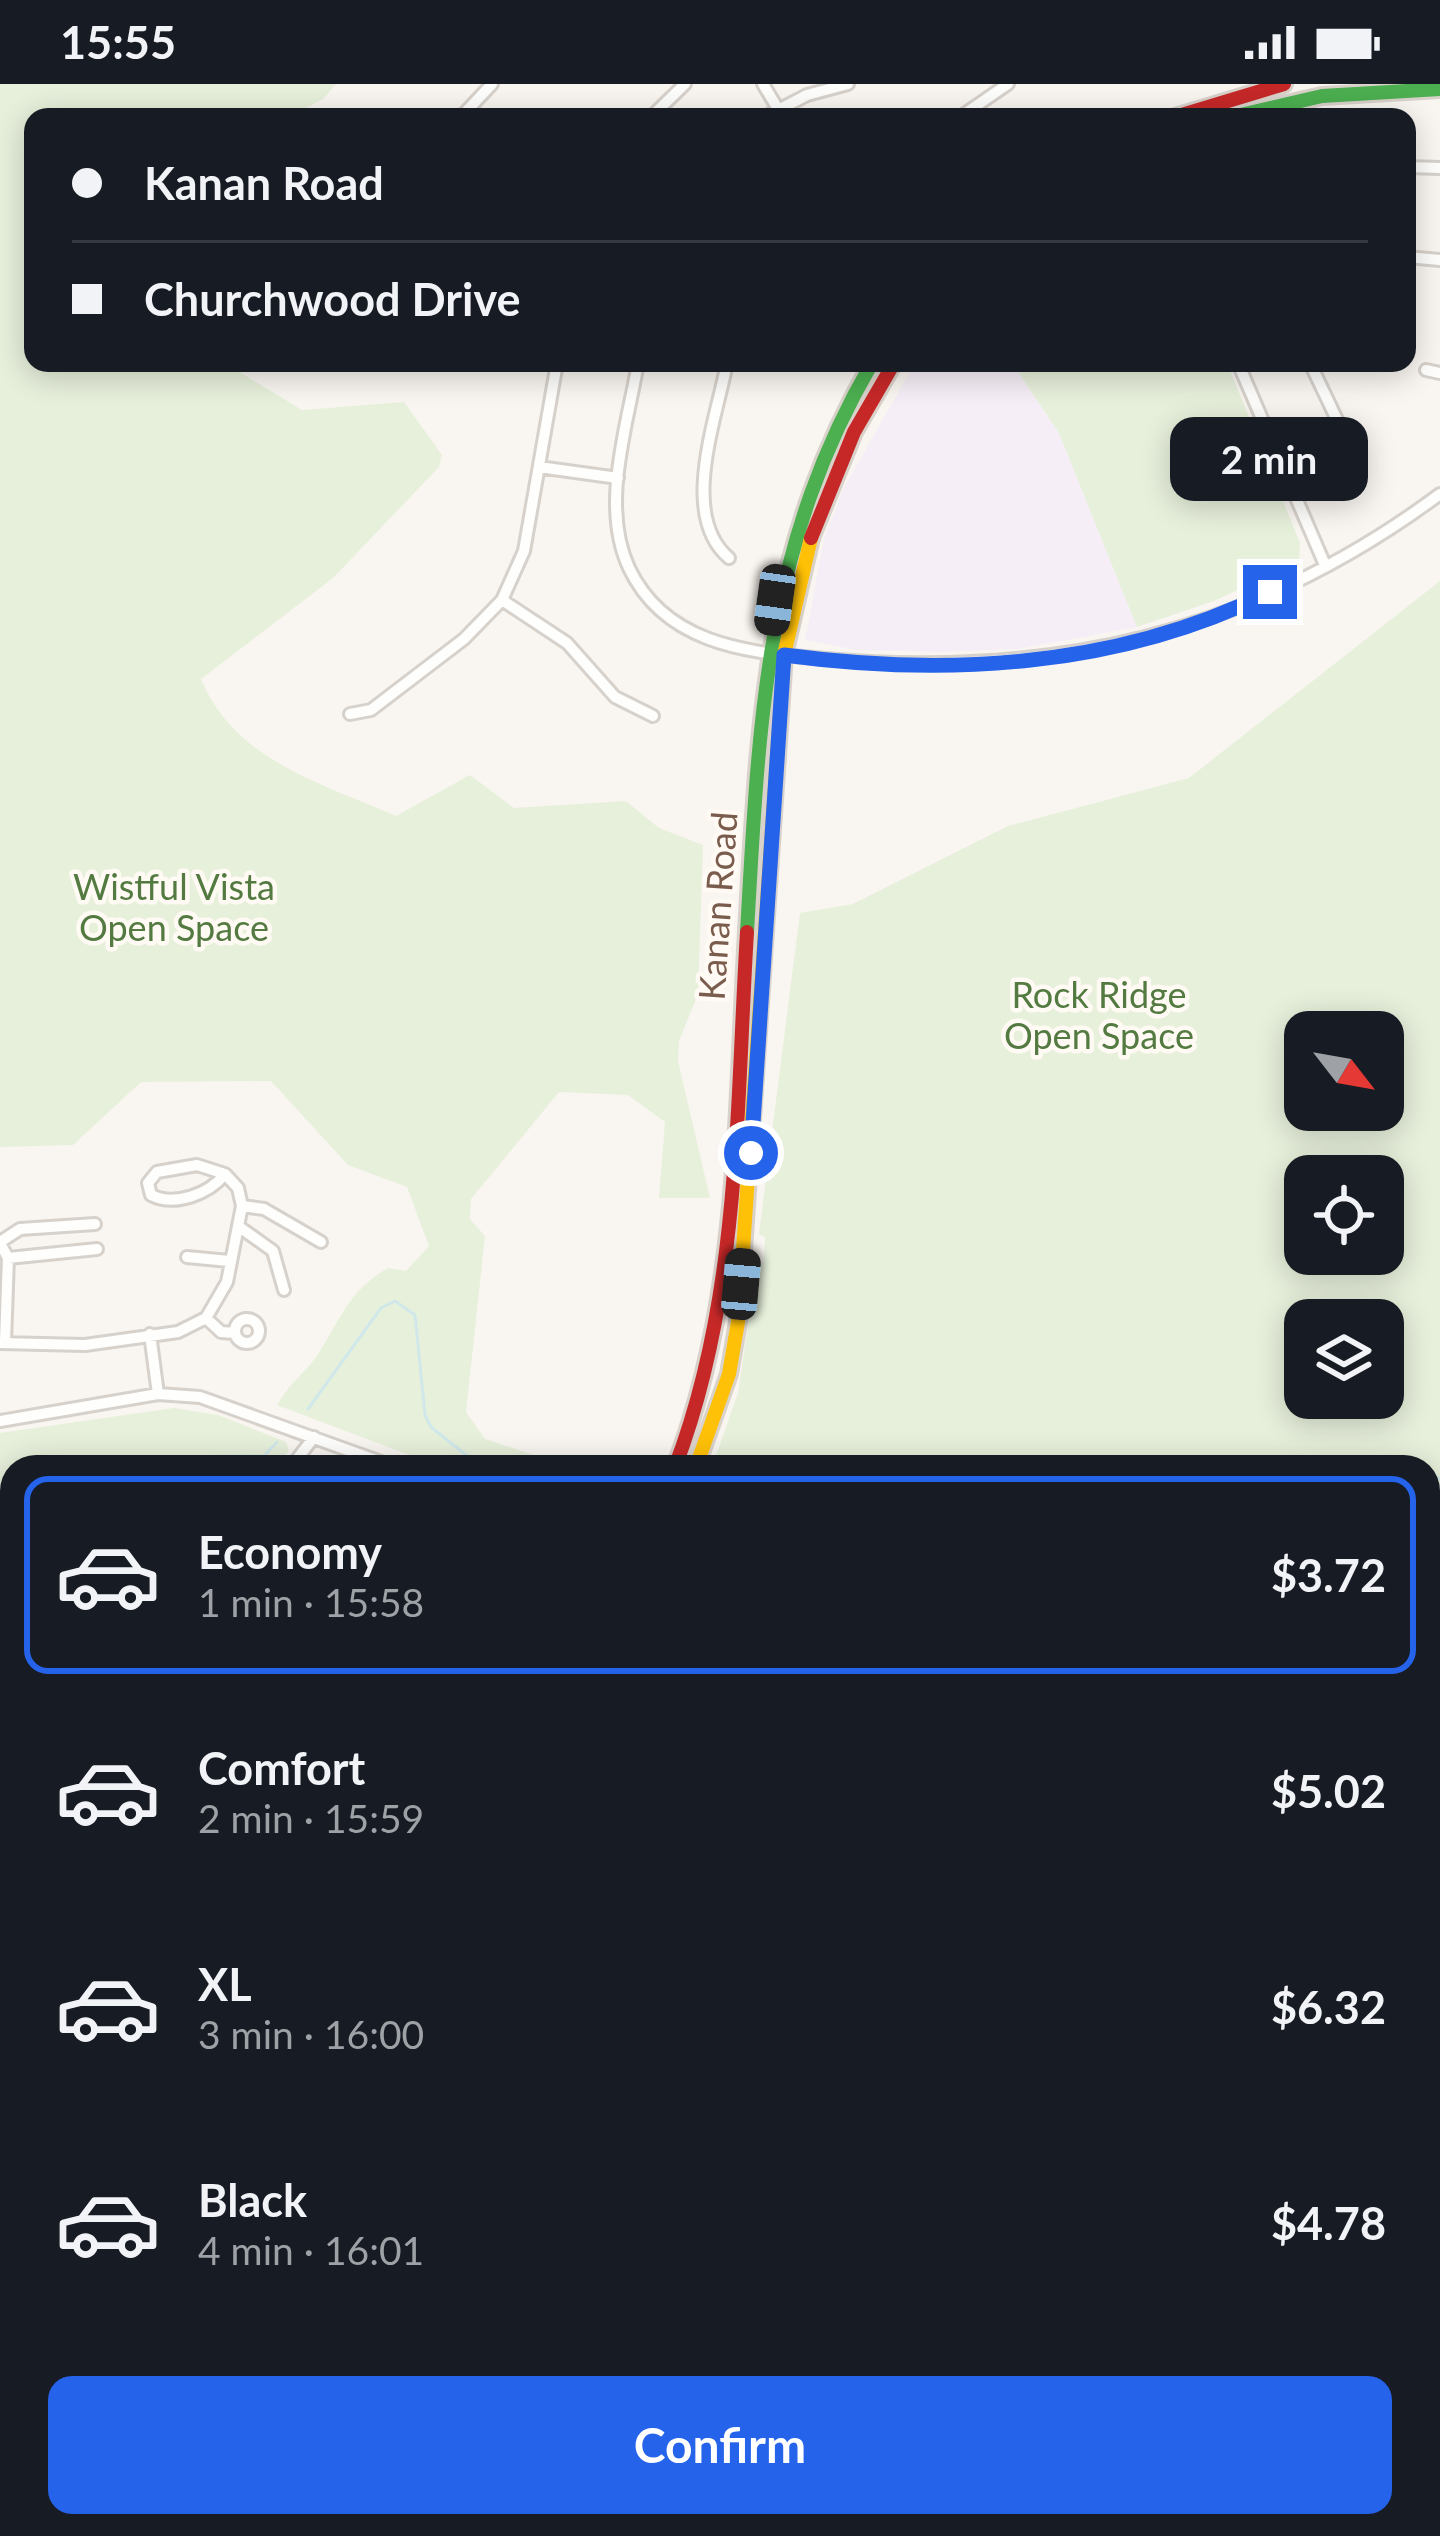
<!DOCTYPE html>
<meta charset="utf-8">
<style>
body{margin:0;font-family:Lato,sans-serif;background:#20242c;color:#f1f3f6;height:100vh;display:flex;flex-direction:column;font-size:45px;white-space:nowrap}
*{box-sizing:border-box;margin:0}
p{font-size:39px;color:#9ea1a6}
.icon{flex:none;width:66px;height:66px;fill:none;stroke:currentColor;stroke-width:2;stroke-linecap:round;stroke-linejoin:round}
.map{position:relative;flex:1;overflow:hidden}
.panel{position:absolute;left:0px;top:1371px;width:1440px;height:1083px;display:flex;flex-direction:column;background:#171b24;border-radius:36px 36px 0 0;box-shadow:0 6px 30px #0003}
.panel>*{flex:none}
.hud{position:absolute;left:24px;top:24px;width:1392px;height:264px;border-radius:24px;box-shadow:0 6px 30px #0003;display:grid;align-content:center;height:264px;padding:0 48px;background:#171b24}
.needle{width:78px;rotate:121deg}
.fabs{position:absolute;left:1284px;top:927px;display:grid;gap:24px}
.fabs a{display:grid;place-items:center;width:120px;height:120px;border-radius:24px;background:#171b24;box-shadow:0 6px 30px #0003;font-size:60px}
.end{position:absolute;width:54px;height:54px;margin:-27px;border:15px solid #2563eb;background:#fff;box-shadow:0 0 0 6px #fff}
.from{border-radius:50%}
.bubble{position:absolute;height:84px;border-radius:24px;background:#171b24;box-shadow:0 6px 30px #0003;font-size:39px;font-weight:700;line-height:84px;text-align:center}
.car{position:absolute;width:36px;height:72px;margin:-36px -18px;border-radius:15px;box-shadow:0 0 9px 3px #0007;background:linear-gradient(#222 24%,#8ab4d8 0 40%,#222 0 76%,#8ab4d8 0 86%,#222 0)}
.hud b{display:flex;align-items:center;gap:42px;height:114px;font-size:45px}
.hud b+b{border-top:3px solid #363941}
.hud i{width:30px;height:30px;background:#f1f3f6}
ul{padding:21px 0 0;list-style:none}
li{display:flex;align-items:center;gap:36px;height:198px;margin:0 24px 18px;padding:0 24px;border:6px solid transparent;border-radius:24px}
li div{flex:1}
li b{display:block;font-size:45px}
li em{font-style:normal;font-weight:700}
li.active{border-color:#2563eb}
li>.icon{width:108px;height:108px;stroke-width:1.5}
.button{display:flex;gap:24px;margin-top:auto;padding:24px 48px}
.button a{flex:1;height:138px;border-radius:24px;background:#2563eb;color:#fff;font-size:48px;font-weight:700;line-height:138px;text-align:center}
.status{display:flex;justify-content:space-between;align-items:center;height:84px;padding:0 60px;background:#171b24;direction:ltr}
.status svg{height:33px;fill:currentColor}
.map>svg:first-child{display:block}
.education{fill:#f6eef6}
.green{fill:#e7f0db;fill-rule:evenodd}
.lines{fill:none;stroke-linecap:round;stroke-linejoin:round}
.stream{stroke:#d0e8ea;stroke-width:3}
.street-casing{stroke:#d7d1cb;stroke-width:16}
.fast-casing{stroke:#d9d2cb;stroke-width:20}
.slow-casing{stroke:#d9d2cb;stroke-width:20}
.jam-casing{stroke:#d9d2cb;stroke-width:20}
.street{stroke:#fefefd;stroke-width:10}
.fast{stroke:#4caf50;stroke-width:14}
.slow{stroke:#ffc107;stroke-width:14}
.jam{stroke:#c62828;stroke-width:14}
.route{stroke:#2563eb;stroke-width:15}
.labels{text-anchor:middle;stroke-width:9;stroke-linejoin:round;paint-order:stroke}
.park-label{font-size:36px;fill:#537a41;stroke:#fffaf3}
.street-label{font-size:36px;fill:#7a5c4d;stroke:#fffaf3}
</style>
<div class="status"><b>15:55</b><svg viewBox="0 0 49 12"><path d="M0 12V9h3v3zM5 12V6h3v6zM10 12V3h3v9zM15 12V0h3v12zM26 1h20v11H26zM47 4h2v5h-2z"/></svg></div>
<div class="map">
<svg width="1440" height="2452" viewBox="0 0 1440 2452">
<rect width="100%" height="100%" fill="#f9f5f0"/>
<path class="education" d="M915 279H1012L1059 349 1137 543 1018 565 940 568 856 566 805 556 824 455 844 403Z
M12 1499V2263L0 2266V1502Z
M307 2442H720L717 2452H316Z"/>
<path class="green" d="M0 0H336L323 15 289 33H33V279H225L302 326 404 318 442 371 439 383 333 494 201 595C234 676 321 699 396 732L470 691 514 724 626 717 659 744 703 761 698 910 679 957 678 977 710 1114H659L665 1038 628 1011 559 1008 471 1115 470 1135 485 1152 466 1328 485 1355 571 1383H441L277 1321C289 1299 308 1287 320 1267 342 1232 350 1206 388 1184L406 1187 429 1162 407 1103 348 1081 271 997 141 998 73 1061 0 1063Z
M1012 279H1227L1300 459 1299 477 1214 517 1137 543 1059 349Z
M1440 497V2452H908L926 2442H1428V1383H712L738 1309 757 1181 764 1178 765 1153 759 1150 800 829 853 820 1008 742 1189 694ZM1305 948H1383V1026H1305ZM1305 1092H1383V1170H1305ZM1305 1236H1383V1314H1305Z
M174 1324 218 1331 286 1358 289 1367 273 1383H12V1499L0 1502V1349Z
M52 2442H307L316 2452H57Z"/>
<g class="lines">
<path class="stream" d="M308 1325 381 1224 395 1217 415 1231 425 1331 431 1343 481 1383
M119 1383 148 1373 264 1372 277 1358
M1428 1398 1440 1394
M0 1422 12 1419
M1 2344 12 2353
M163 2442 180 2452"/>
<g class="street-casing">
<path id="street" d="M763 0 778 25
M461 33 492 0
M651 33 685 0
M765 33 807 11 848 0
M960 33 1008 0
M1407 83 1440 84
M1407 173 1440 176
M638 279C627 343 600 422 629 484 664 558 742 568 814 574 1048 596 1249 552 1440 410
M727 279C716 336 679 432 729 474
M1238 279 1325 481
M1310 279 1348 359
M1426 286 1440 289
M539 383 618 394
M502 516 567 559 615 613 653 632
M350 630 371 626 464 555 502 516 524 467 557 279
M197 1081 225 1090C209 1110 175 1123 151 1111L148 1099 157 1088Z
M242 1122 264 1125 321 1158
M238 1142 273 1167 284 1206
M0 1158 20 1145 95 1140
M0 1159 8 1174 5 1258
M187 1173 229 1177
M8 1174 97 1165
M206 1234 221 1248 235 1249
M235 1247a12 12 0 1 1 24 0a12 12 0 1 1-24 0Z
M150 1250 158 1310
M0 1259 85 1261 178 1248 206 1234 227 1198 242 1122 238 1104 225 1090
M0 1337 158 1310 200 1313 395 1383
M291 1383 314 1353
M729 2452 731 2442"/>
</g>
<g class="fast-casing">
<path id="fast" d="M1232 33 1322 12 1440 5
M747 848C759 640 764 464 872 279
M0 2294 12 2288"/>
</g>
<g class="slow-casing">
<path id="slow" d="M696 1383 729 1290 738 1238 784 571 811 454"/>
</g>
<g class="jam-casing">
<path id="jam" d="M1175 33 1284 0
M811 454 854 348 894 279
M675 1383C740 1213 736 1028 747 848
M0 2316 12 2310"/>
</g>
<use href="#street" class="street"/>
<use href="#fast" class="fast"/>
<use href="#slow" class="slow"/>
<use href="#jam" class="jam"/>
</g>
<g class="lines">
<path class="route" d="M751 1069 784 571C948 593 1120 583 1270 508"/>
</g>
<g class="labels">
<g class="park-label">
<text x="174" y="816">Wistful Vista<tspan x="174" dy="41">Open Space</tspan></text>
<text x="1099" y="924">Rock Ridge<tspan x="1099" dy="41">Open Space</tspan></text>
</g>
<g class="street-label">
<text transform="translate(718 822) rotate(-86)" y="13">Kanan Road</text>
</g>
</g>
</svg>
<div class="fabs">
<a><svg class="needle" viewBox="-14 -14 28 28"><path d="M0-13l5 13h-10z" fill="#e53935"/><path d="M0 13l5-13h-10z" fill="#9ea1a6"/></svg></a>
<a><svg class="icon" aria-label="locate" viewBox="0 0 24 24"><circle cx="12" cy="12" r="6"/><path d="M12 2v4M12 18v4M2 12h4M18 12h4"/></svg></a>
<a><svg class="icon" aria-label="layers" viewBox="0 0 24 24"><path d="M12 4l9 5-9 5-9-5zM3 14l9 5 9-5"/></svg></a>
</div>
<i class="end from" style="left:751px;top:1069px"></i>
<i class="end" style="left:1270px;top:508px"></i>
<div class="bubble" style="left:1170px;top:333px;width:198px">2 min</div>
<i class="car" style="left:775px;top:516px;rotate:188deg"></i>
<i class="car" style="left:741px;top:1200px;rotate:5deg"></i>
<div class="hud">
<b><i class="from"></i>Kanan Road</b>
<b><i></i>Churchwood Drive</b>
</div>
<section class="panel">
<ul>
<li class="active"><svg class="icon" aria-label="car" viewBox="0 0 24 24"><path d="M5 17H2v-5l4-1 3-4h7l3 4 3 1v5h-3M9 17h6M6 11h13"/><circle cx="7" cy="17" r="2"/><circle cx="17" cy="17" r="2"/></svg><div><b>Economy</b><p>1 min · 15:58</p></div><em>$3.72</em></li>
<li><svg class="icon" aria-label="car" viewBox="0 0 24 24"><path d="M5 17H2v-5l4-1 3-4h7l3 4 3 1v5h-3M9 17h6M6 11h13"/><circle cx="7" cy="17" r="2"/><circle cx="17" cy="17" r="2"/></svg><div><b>Comfort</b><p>2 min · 15:59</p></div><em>$5.02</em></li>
<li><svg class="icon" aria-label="car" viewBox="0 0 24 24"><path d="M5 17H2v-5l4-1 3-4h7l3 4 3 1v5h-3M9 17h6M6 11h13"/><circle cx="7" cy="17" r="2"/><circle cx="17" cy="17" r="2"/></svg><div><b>XL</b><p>3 min · 16:00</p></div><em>$6.32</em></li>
<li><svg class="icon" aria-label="car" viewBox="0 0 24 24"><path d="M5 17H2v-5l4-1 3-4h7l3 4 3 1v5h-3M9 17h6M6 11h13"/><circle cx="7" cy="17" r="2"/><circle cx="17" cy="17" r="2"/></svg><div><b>Black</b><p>4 min · 16:01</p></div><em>$4.78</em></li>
</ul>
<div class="button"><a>Confirm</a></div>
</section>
</div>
